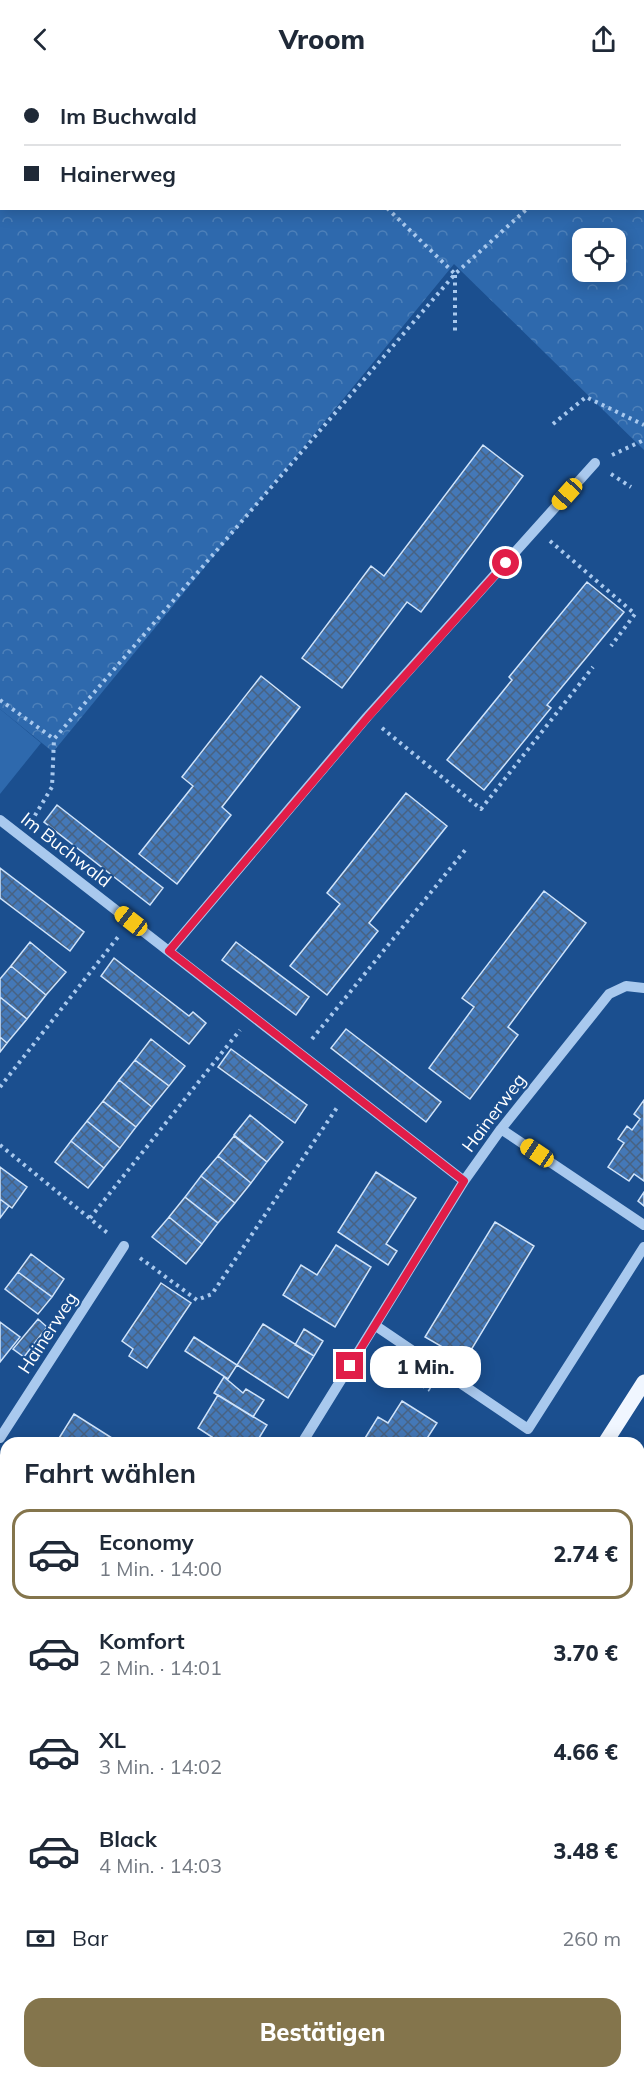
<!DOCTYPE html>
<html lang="de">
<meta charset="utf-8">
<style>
body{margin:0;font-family:Mulish,sans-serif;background:#f6f6f7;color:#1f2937;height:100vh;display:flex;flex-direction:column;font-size:22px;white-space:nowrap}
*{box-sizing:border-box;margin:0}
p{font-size:20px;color:#747a83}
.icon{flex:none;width:33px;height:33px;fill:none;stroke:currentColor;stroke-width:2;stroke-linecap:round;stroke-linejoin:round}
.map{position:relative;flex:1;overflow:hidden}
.sheet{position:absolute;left:0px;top:1359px;width:645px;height:642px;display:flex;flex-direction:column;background:#fff;border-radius:18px 18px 0 0;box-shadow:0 3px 15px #0003}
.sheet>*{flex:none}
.top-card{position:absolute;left:0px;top:0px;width:645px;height:132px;box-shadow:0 3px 15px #0003;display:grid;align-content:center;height:132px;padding:0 24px;background:#fff}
.tools{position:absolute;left:572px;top:150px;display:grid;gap:12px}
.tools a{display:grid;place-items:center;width:54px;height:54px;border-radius:12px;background:#fff;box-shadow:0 3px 15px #0003;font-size:30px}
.end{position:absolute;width:27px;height:27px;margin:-14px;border:8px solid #e11d48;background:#fff;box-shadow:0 0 0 3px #fff}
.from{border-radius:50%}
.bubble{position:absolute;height:42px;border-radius:18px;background:#fff;box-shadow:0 3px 15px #0003;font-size:20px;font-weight:800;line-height:42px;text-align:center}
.car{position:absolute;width:18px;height:36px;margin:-18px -9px;border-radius:8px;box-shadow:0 0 4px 2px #0007;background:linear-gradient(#f5c518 24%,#345 0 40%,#f5c518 0 76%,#345 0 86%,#f5c518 0)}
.top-card b{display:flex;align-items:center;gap:21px;height:57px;font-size:22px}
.top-card b+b{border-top:2px solid #e0e1e3}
.top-card i{width:15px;height:15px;background:#1f2937}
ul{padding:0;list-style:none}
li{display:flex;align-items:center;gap:18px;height:90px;margin:0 12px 9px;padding:0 12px;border:3px solid transparent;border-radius:18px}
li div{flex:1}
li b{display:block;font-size:22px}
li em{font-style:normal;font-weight:800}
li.selected{border-color:#84754c}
li>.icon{width:54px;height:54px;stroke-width:1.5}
h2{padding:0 24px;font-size:27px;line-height:72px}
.pay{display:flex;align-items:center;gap:15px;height:66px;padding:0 24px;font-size:22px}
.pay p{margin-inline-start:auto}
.cta{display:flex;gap:12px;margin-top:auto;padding:12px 24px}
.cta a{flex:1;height:69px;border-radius:18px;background:#84754c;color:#fff;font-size:24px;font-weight:800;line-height:69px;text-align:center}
header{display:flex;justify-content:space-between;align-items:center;height:78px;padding:0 24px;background:#fff;font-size:27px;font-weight:800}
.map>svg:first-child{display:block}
.green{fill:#2e69ad}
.forest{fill:url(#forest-crowns);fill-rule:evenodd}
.building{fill:url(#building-cross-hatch);stroke:#cfe3fa;stroke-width:1.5}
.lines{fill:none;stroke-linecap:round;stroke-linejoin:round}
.path{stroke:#a9c9ee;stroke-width:4;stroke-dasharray:3 4.5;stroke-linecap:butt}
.minor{stroke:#a9c9ee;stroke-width:10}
.major{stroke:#f0f6ff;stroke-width:15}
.route{stroke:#e11d48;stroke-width:8}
.labels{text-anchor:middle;stroke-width:4.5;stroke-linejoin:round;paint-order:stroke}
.street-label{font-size:18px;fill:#fff;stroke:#1b4f8f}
</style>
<header><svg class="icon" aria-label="back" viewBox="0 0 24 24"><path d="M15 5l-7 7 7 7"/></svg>Vroom<svg class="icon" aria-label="share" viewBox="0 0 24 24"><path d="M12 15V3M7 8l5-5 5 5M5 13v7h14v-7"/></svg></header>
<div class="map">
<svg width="644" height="2001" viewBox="0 0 644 2001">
<defs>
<pattern id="forest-crowns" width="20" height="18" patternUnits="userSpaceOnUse" patternTransform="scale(1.5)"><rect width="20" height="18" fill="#2e69ad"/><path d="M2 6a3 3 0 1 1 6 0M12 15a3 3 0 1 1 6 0" fill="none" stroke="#4d80b9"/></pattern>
<pattern id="building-cross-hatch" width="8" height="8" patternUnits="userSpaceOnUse" patternTransform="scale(1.5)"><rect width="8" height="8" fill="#4478b7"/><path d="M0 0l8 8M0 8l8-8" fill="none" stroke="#486282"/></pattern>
</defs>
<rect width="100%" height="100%" fill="#1b4f8f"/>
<path class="green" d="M0 631 41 665 0 716Z"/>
<path class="forest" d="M0 0H644V372L454 186 53 674 0 631ZM2 2H644V130H2ZM582 160H615V194H582Z
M0 1413 6 1418V1868L0 1870Z
M6 1931V1995H639V1951L644 1965V2001H0V1933Z"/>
<path class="building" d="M483 367 523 398 421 534 407 524 342 610 302 580 371 488 384 498Z
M587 504 624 534 547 627 551 630 484 712 447 682 512 602 509 599Z
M261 598 300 629 222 729 231 737 177 806 139 776 193 708 182 699Z
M406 715 447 748 369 845 378 853 327 917 290 888 340 826 327 815Z
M57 727 163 810 150 827 44 744Z
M0 790 84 854 70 873 0 820Z
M544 813 586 845 508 949 518 957 470 1021 429 990 474 929 462 920Z
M30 864 66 894 46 917 11 888Z
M236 864 309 919 296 937 222 882Z
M114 880 189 938 193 934 206 945 189 966 101 898Z
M11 888 46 917 27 941 0 919V901Z
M0 919 27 941 7 965 0 959Z
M346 951 441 1024 426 1044 331 970Z
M0 959 7 965 0 974Z
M151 961 185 988 169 1008 135 982Z
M231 971 307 1027 295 1045 218 989Z
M135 982 169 1008 152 1029 119 1002Z
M119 1002 152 1029 136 1049 103 1023Z
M644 1022V1103L634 1096 629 1103 608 1089 624 1065 618 1061 627 1048 632 1052 640 1041 634 1036Z
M103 1023 136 1049 120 1070 87 1043Z
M250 1037 283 1064 267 1084 234 1057Z
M87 1043 120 1070 104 1090 71 1063Z
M234 1058 267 1084 251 1105 218 1078Z
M71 1063 104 1090 88 1110 55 1084Z
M218 1078 251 1105 235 1125 201 1098Z
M0 1089 27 1109 12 1130 0 1121Z
M376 1094 416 1120 386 1166 397 1173 388 1187 338 1154Z
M201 1098 235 1125 218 1145 185 1119Z
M644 1114V1128L638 1123Z
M185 1119 218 1145 202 1166 169 1139Z
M0 1121 9 1128 0 1140Z
M169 1139 202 1166 186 1186 152 1159Z
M495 1144 534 1168 465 1282 425 1259Z
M336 1167 371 1189 335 1249 283 1217 301 1187 317 1197Z
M31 1176 64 1201 52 1219 18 1194Z
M18 1194 52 1219 38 1236 5 1211Z
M161 1205 191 1225 147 1290 129 1278 133 1271 122 1263Z
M38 1241 47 1249 24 1279 13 1271Z
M0 1244 20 1259 0 1284Z
M263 1246 314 1278 288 1320 237 1287Z
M304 1251 323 1263 314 1278 295 1267Z
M194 1259 237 1287 228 1301 185 1273Z
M224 1299 243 1315 246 1311 264 1322 253 1339 214 1315Z
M218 1317 267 1347 256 1365H208L212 1359 198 1350Z
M402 1323 437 1345 424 1365H362L378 1339 388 1345Z
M74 1336 112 1360 109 1365H56Z
M644 1551V1591L639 1579V1553Z
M639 1579 644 1591V1602L639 1604Z
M644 1925V1938L639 1933Z"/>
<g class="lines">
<path class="path" d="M252 0 253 2
M591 2V0
M387 130 455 196
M455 197V255
M553 346 586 319 644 347
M612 377 644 362
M611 396 631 409
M550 463 635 536 611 568
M0 622 54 661
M382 650 481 731 593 589
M31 744 52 709 54 661 455 196 528 130
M312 961 466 771
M0 1009 118 859
M0 1067 110 1157
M90 1140 240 952
M140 1180 197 1222 212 1216 338 1028
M378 1279 430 1312
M639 1417 644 1421
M639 1653 644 1650"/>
<path class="minor" d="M0 742 464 1103
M169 873 367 639 595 385
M501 1051 644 1147
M376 1248 528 1351 644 1169
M0 1360 124 1168
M302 1365 464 1103 501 1051 609 916 626 908 644 910
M0 1401 6 1406
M639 1845 644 1847"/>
<path class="major" d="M605 1365 644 1304
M0 1909 6 1907"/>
</g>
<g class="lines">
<path class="route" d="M350 1288 464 1103 169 873 368 639 506 485"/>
</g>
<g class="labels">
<g class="street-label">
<text transform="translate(66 772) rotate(38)" y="6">Im Buchwald</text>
<text transform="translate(494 1035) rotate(-53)" y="6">Hainerweg</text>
<text transform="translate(48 1255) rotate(-57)" y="6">Hainerweg</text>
</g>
</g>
</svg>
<div class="tools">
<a><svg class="icon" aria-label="locate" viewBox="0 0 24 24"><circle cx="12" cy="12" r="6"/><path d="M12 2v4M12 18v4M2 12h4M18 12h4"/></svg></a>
</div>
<i class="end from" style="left:506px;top:485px"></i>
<i class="end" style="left:350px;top:1288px"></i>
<div class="bubble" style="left:370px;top:1268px;width:111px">1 Min.</div>
<i class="car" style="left:567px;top:416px;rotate:222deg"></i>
<i class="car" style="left:131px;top:843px;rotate:308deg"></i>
<i class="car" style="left:537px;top:1075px;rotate:304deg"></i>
<div class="top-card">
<b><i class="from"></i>Im Buchwald</b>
<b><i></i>Hainerweg</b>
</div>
<section class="sheet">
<h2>Fahrt wählen</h2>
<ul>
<li class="selected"><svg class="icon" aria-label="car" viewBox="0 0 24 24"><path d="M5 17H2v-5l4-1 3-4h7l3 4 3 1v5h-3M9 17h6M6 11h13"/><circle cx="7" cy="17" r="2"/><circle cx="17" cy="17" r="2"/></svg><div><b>Economy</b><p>1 Min. · 14:00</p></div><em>2.74 €</em></li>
<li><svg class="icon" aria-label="car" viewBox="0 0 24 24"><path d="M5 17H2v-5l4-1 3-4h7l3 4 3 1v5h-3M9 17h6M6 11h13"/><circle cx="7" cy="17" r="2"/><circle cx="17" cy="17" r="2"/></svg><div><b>Komfort</b><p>2 Min. · 14:01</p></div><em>3.70 €</em></li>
<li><svg class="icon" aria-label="car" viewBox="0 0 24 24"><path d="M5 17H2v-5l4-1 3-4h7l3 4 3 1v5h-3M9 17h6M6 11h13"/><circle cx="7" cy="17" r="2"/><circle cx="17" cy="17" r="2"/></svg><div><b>XL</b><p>3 Min. · 14:02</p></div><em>4.66 €</em></li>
<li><svg class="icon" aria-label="car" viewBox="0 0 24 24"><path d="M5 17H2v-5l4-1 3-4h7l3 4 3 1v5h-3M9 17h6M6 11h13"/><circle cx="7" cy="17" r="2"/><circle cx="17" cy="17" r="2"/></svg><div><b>Black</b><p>4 Min. · 14:03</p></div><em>3.48 €</em></li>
</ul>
<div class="pay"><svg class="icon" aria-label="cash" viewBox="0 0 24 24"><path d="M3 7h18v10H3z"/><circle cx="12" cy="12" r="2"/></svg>Bar<p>260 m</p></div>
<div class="cta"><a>Bestätigen</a></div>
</section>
</div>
